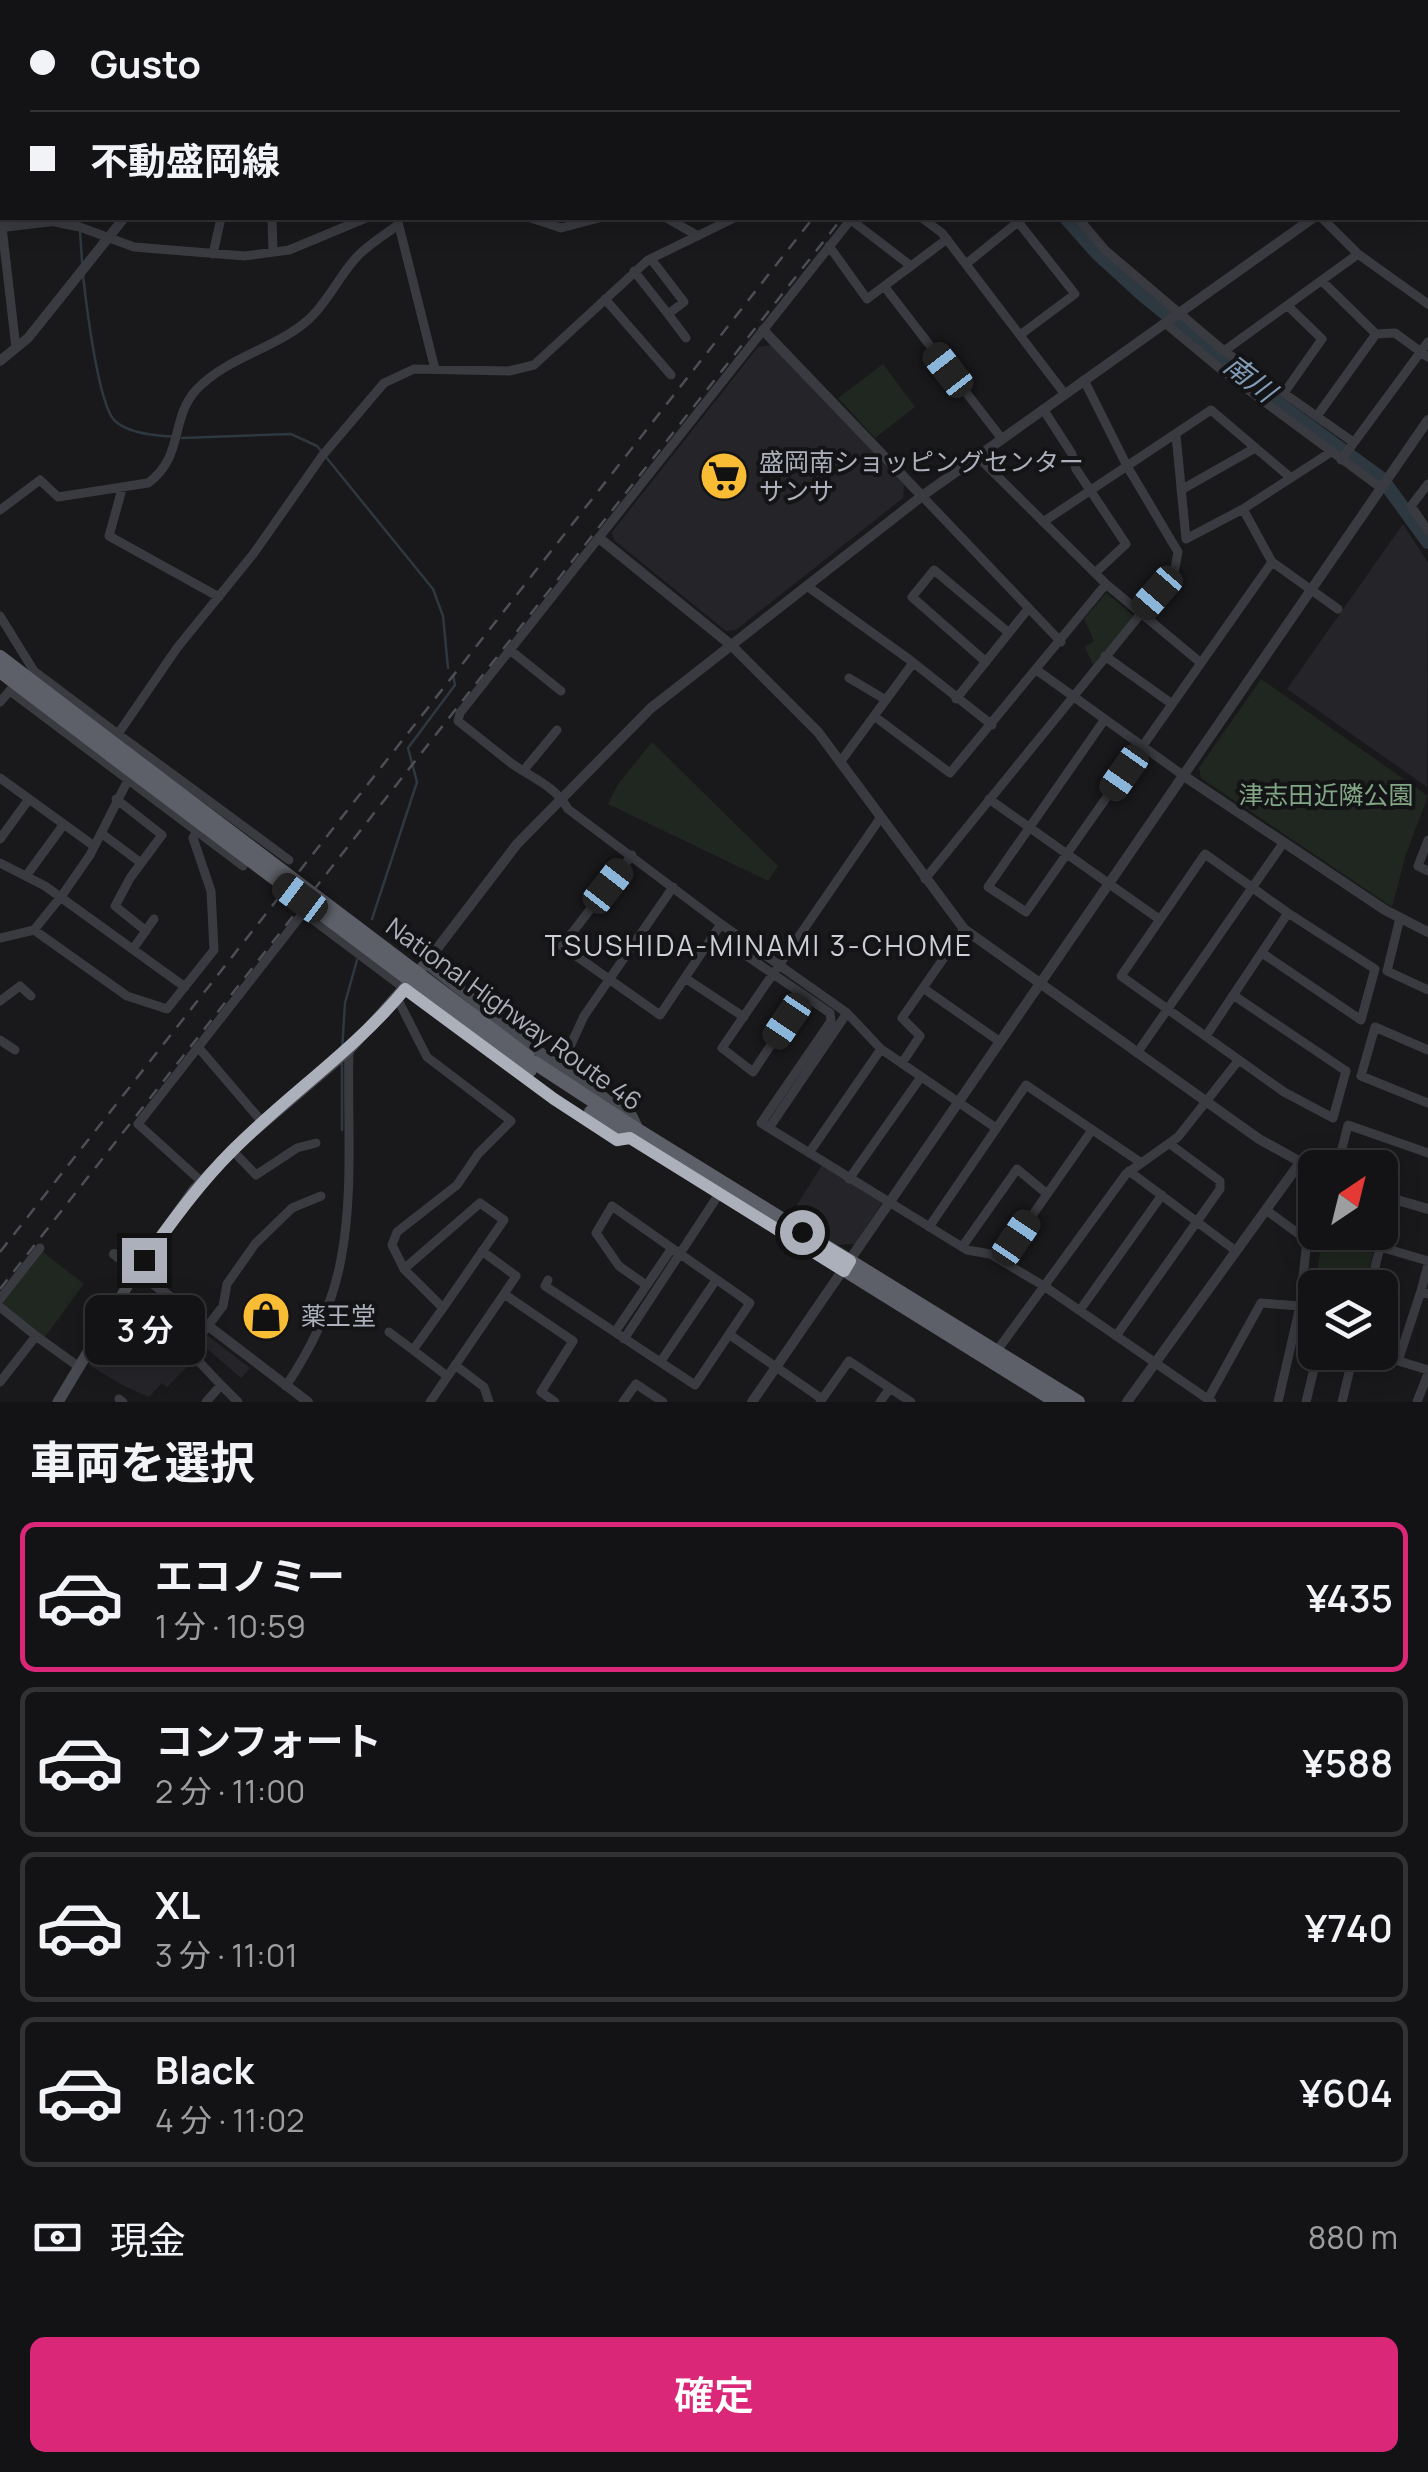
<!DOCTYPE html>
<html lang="ja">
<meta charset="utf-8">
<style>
body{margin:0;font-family:Manrope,"Noto Sans JP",sans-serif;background:#1c1c1e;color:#f1f3f6;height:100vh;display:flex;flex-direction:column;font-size:38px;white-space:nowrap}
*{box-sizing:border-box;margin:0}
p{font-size:32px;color:#9d9ea0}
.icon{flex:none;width:55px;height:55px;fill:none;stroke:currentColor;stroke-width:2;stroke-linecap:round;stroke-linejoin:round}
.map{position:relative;height:1402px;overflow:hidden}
.sheet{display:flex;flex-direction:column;background:#131315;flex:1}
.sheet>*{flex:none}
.top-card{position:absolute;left:0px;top:0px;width:1430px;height:220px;box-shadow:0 5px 25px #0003,0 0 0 2px #323234;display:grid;align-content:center;height:220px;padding:0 30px;background:#131315}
.needle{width:65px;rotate:35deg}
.buttons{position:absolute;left:1298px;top:1150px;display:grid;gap:20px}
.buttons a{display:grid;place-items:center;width:100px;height:100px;border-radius:15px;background:#131315;box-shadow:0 5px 25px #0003,0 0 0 2px #323234;font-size:50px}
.end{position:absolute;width:45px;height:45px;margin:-22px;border:12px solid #abb0bb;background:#111;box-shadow:0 0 0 5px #111}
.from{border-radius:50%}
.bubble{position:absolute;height:70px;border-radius:15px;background:#131315;box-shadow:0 5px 25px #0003,0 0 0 2px #323234;font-size:32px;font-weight:600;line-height:70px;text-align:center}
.car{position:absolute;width:30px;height:60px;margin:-30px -15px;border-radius:12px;box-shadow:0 0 8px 2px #0007;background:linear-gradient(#222 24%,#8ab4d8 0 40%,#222 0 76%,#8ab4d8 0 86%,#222 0)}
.top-card b{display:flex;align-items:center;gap:35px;height:95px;font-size:38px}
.top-card b+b{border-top:2px solid #323234}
.top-card i{width:25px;height:25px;background:#f1f3f6}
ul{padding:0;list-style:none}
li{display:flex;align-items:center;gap:30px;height:150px;margin:0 20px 15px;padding:0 10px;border:5px solid #323234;border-radius:15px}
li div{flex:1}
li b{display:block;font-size:38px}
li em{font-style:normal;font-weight:600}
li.selected{border-color:#db2777}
li>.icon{width:90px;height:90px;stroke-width:1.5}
h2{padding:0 30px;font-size:45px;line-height:120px}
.pay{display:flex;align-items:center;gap:25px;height:110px;padding:0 30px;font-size:38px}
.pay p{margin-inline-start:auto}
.button{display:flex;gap:20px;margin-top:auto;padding:20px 30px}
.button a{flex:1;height:115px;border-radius:15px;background:#db2777;color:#fff;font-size:40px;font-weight:600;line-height:115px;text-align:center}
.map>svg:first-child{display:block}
.built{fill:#252529}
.green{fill:#1f2720}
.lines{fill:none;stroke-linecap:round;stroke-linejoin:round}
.stream{stroke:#2e3840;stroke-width:2.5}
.river{stroke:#2e3840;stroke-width:14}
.minor{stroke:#3a3b41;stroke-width:9}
.tertiary{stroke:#3a3b41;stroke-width:10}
.secondary{stroke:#484a51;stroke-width:11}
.trunk{stroke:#5e6069;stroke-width:14}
.rail{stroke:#4d4f56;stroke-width:2.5;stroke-dasharray:12 10;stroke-linecap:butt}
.trunk-bridge{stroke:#5e6069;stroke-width:14}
.route{stroke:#abb0bb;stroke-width:12}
.labels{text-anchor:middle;stroke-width:8;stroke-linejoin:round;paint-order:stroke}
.poi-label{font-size:25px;fill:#abb0bb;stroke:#141417;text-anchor:start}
.park-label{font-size:25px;fill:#82a785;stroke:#141417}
.street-label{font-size:25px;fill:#abb0bb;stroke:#141417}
.water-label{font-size:28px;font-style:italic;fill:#829db7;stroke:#141417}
.neighbourhood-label{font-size:28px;letter-spacing:2.5px;fill:#cccfd7;stroke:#141417}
</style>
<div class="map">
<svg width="1428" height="1402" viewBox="0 0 1428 1402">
<rect width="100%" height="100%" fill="#19191c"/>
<path class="built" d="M771 345 904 485 903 498 736 630 726 631 614 540 612 532 758 347Z
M1403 524 1428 563 1427 787 1287 689Z
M824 1162 884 1200 855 1244 837 1245 790 1216Z
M126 1303 158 1326 172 1308 198 1328 200 1335 203 1332 250 1368 241 1378 197 1340 189 1351 196 1358 167 1387 162 1383 149 1397 122 1385 89 1365Z"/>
<path class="green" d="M883 364 915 407 875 438 838 398Z
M1106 593 1134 616 1093 665 1085 647 1094 641 1084 619Z
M1261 679 1428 796 1406 854 1392 907 1201 778 1199 768Z
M652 742 778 866 768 881 608 804 618 784Z
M1322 1237 1373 1253 1365 1287 1315 1288 1314 1296Z
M39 1249 84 1284 42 1341 0 1307V1299Z"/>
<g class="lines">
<path class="stream" d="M103 0 104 2
M80 230 82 262
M83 275C86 303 98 402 114 420 128 434 155 435 174 437
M182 438 291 434 317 446 433 589 443 616 448 668
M372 919 417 782 408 748 455 685 453 675
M342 1051 345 1003 357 960
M342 1130V1064"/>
<path class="river" d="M1066 218 1097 253 1143 295 1257 388 1382 479 1428 542"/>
<path class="minor" d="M620 0 628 2
M832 0 833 2
M1037 0 1040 2
M1176 0 1179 2
M1261 0 1264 2
M717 2V0
M883 2 886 0
M1022 2 1023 0
M1192 2 1194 0
M1371 2 1373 0
M272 218 273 252
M397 218 435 369
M531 218 561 228 599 218
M667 218 698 236
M852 218 460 713 458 721C476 735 493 749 511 763 532 778 554 785 568 809L721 924 847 1013 881 1049 996 1128
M922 218 942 233 1064 393
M1015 218 1075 294 1020 335
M1078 218 1105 250 1224 351 1358 254
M1322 218 1358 254 1428 304
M851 220 911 266
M77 226 134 247 245 256 289 250 366 218
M2 227 16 348
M829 246 867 299 947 239
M213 254 221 218
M651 259 684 302 668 314 686 338
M966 264 1023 218
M634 271 668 314
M1322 281 1376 334 1395 333 1428 357
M884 286 1002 439
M605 299 671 375
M1165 323 1224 372 1381 488
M1224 351 1353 442
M1284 393 1322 339 1289 307
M1043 409 1072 454 1076 469 1126 544 1095 573
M1317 416 1376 334
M1176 435 1186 539 1243 509 1331 452
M978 457 1106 584 1201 663
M1341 460 1428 342
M1428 484 1411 506 1428 531
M122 489 109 536 219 597
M1181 490 1255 448
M922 496 1061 642
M1243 509 1272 562 1338 609
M0 510 40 480 58 497 148 483C184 457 170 419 196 390 227 357 275 349 308 320 327 303 338 278 355 259 367 245 383 236 398 225
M1043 522 1211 410 1291 478
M807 586 910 660 992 725
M0 616 34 671 118 734 177 648 254 553 322 456 384 383 414 369 509 371 534 365 648 260 734 218
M510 650 561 691
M1105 656 1172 704
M986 662 912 597 934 570 1009 633
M1038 671 1184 776
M849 678 886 700
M10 691 243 866
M956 699 1028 609
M0 702 13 687
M874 716 950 773 1106 584
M1105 719 988 887 1026 912 1272 562
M118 734 289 860
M841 761 913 663
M524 770 557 730
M0 778 94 846
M116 799 162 835 130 878 115 906 146 931
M989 799 1159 919
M101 833 141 863
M0 839 29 799
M1428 840 1418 866 1428 871
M632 855 562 946 660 1015 721 924
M0 863 45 886 185 987
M26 876 64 824
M925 879 1174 573 1178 552 1127 466 1084 380
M296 907 405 989
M1400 918 1387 971 1428 990
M34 930 127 996 167 1009 214 950 211 891 193 838 197 830
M0 938 34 930 63 894 90 855 128 780
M133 949 154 919
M744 954 830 1013 831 1021 761 1123 967 1250 990 1254 1044 1286 1212 1402
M685 978 744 1017
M923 988 999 1041
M804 995 753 1072 722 1048 881 817
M1233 995 1346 1071 1333 1118 1284 1092 1121 976 1205 854 1288 913 1375 969 1361 1020 1262 953
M397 998 427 1057 511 1121 478 1154 457 1185 397 1232 392 1245 404 1269 443 1308 413 1350 447 1376
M0 1001 20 986 31 996
M1206 1036 1288 913
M0 1040 15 1050
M198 1047 263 1123
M1428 1050 1375 1027 1361 1076 1428 1103
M1137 1053 1284 842
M902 1063 920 1036 902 1018 964 929
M560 1068 584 1016 673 887
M769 1128 847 1013
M232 1150 256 1175 297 1148 316 1143
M809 1153 881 1049
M1337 1168 1348 1125 1428 1153
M1129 1171 1236 1251
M849 1179 921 1077
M202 1182 138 1124 303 913
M1266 1210 1307 1240 1300 1306 1278 1402
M929 1227 1026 1085 1140 1162
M1329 1232 1428 1261
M962 1247 1017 1169 1046 1193
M482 1251 516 1276 504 1294
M1001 1260 1092 1130
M1428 1265 1421 1291 1428 1294
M404 1269 480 1203 504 1220 443 1308
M548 1280 545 1286 695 1385 750 1303 612 1206 596 1233 619 1266 646 1285
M1370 1288 1380 1247
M0 1299 40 1248
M0 1307 36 1336
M1080 1310 1162 1195
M389 1332 413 1350
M615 1332 672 1248
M730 1335 822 1399
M1116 1336 1220 1189V1181L1170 1144
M624 1339 719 1194
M996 1352 1126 1174 1178 1137 1238 1061
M1369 1352 1428 1370
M661 1361 716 1280
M1398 1361 1421 1291
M455 1365 484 1387 489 1402
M0 1382 36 1336 79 1367
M221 1385 238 1402
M286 1386C310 1350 333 1304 341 1259 354 1192 347 1119 349 1050
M119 1399 123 1402
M1208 1399 1261 1303 1300 1306
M206 1402 221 1385 189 1351 223 1306 227 1284 255 1244 292 1208 321 1196
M430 1402 504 1294 573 1341 541 1392 555 1402
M623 1402 636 1384 663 1402
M820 1402 849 1361 911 1402
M880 1402 890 1388
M1306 1402 1318 1352
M1342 1402 1354 1352
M1417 1402 1428 1374"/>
<path class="tertiary" d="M1141 0 1144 2
M1346 0 1349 2
M299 2 301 0
M1428 63V64
M1428 198V199
M0 221 2 227 53 221 77 226
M763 330 922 496
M0 361 28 338 124 218
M599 538 731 645 818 732 964 929 1259 1139 1315 1170
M1184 776 1385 910 1428 932
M426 963 517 844 651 708 922 496 1313 218
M1380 1195 1428 1209
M114 1254 308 1402
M752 1402 1428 420
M1127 1402 1299 1164"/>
<path class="secondary" d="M405 989 554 1099 617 1141 630 1138
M58 1402 137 1270 194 1190 234 1148 349 1050 426 963 560 1068 632 1116 639 1131"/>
<path class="trunk" d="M0 657 118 747
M0 671 112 756
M535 1063 639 1131 1078 1402
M591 1112 1057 1402"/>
<path class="rail" d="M975 2 977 0
M1010 2 1012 0
M0 1252 813 218
M0 1289 842 218"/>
<path class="trunk-bridge" d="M118 747 528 1057
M112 756 530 1070"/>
</g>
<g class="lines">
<path class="route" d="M144 1260C172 1222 198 1185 231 1152 287 1095 354 1051 405 989L554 1099 617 1140 630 1138 844 1271 850 1261 802 1232"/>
</g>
<defs>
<g id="supermarket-disc" transform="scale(2.5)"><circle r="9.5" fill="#f8bc35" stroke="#141417"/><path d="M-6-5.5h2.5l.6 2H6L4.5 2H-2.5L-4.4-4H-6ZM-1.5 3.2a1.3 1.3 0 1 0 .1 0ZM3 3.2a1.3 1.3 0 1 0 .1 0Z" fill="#111"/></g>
<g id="shop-disc" transform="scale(2.5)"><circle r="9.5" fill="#f8bc35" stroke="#141417"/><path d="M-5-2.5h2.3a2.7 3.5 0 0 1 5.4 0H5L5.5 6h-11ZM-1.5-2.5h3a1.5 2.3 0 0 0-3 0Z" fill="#111"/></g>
</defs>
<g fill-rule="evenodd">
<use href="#supermarket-disc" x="724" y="476"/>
<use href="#shop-disc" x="266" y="1316"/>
</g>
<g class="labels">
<g class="poi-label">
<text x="759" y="471">盛岡南ショッピングセンター<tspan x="759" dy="29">サンサ</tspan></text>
<text x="301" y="1325">薬王堂</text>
</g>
<g class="park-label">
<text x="1326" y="804">津志田近隣公園</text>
</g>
<g class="street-label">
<text transform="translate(514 1014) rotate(36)" y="9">National Highway Route 46</text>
</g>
<g class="water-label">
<text transform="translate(1250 378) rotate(38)" y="10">南川</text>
</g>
<g class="neighbourhood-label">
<text x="759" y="956">TSUSHIDA-MINAMI 3-CHOME</text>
</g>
</g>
</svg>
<div class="buttons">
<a><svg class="needle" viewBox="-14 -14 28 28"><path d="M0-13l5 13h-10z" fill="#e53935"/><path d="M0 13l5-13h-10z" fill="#9d9ea0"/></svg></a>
<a><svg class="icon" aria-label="layers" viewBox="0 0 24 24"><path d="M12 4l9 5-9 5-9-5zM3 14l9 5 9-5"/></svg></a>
</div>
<i class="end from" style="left:802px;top:1232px"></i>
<i class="end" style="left:144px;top:1260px"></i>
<div class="bubble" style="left:85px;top:1295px;width:120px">3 分</div>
<i class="car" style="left:948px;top:370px;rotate:322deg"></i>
<i class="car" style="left:1157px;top:593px;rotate:221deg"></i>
<i class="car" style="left:1124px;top:773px;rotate:215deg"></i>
<i class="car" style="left:608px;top:886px;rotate:38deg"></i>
<i class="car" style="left:300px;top:898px;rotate:307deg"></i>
<i class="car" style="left:787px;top:1021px;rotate:214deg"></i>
<i class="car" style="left:1016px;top:1238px;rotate:34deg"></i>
<div class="top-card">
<b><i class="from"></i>Gusto</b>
<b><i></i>不動盛岡線</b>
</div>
</div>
<section class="sheet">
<h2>車両を選択</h2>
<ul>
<li class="selected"><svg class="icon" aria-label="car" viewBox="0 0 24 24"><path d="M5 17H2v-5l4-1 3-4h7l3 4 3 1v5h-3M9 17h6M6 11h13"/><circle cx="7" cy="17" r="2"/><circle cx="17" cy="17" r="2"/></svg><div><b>エコノミー</b><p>1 分 · 10:59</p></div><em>¥435</em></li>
<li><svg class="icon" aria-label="car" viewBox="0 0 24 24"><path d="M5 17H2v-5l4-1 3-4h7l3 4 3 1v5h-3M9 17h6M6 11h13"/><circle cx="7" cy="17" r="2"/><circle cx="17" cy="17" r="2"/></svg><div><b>コンフォート</b><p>2 分 · 11:00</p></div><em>¥588</em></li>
<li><svg class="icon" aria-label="car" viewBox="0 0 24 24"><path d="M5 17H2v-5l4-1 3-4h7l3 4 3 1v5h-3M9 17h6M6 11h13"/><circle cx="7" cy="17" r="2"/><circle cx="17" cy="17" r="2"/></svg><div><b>XL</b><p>3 分 · 11:01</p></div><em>¥740</em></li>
<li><svg class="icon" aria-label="car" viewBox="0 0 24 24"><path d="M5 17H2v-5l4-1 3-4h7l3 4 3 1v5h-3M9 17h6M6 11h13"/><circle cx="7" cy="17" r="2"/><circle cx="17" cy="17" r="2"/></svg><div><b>Black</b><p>4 分 · 11:02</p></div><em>¥604</em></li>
</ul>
<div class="pay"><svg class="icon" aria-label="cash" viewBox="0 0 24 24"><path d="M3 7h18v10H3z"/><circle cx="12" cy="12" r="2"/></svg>現金<p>880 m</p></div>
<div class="button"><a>確定</a></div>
</section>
